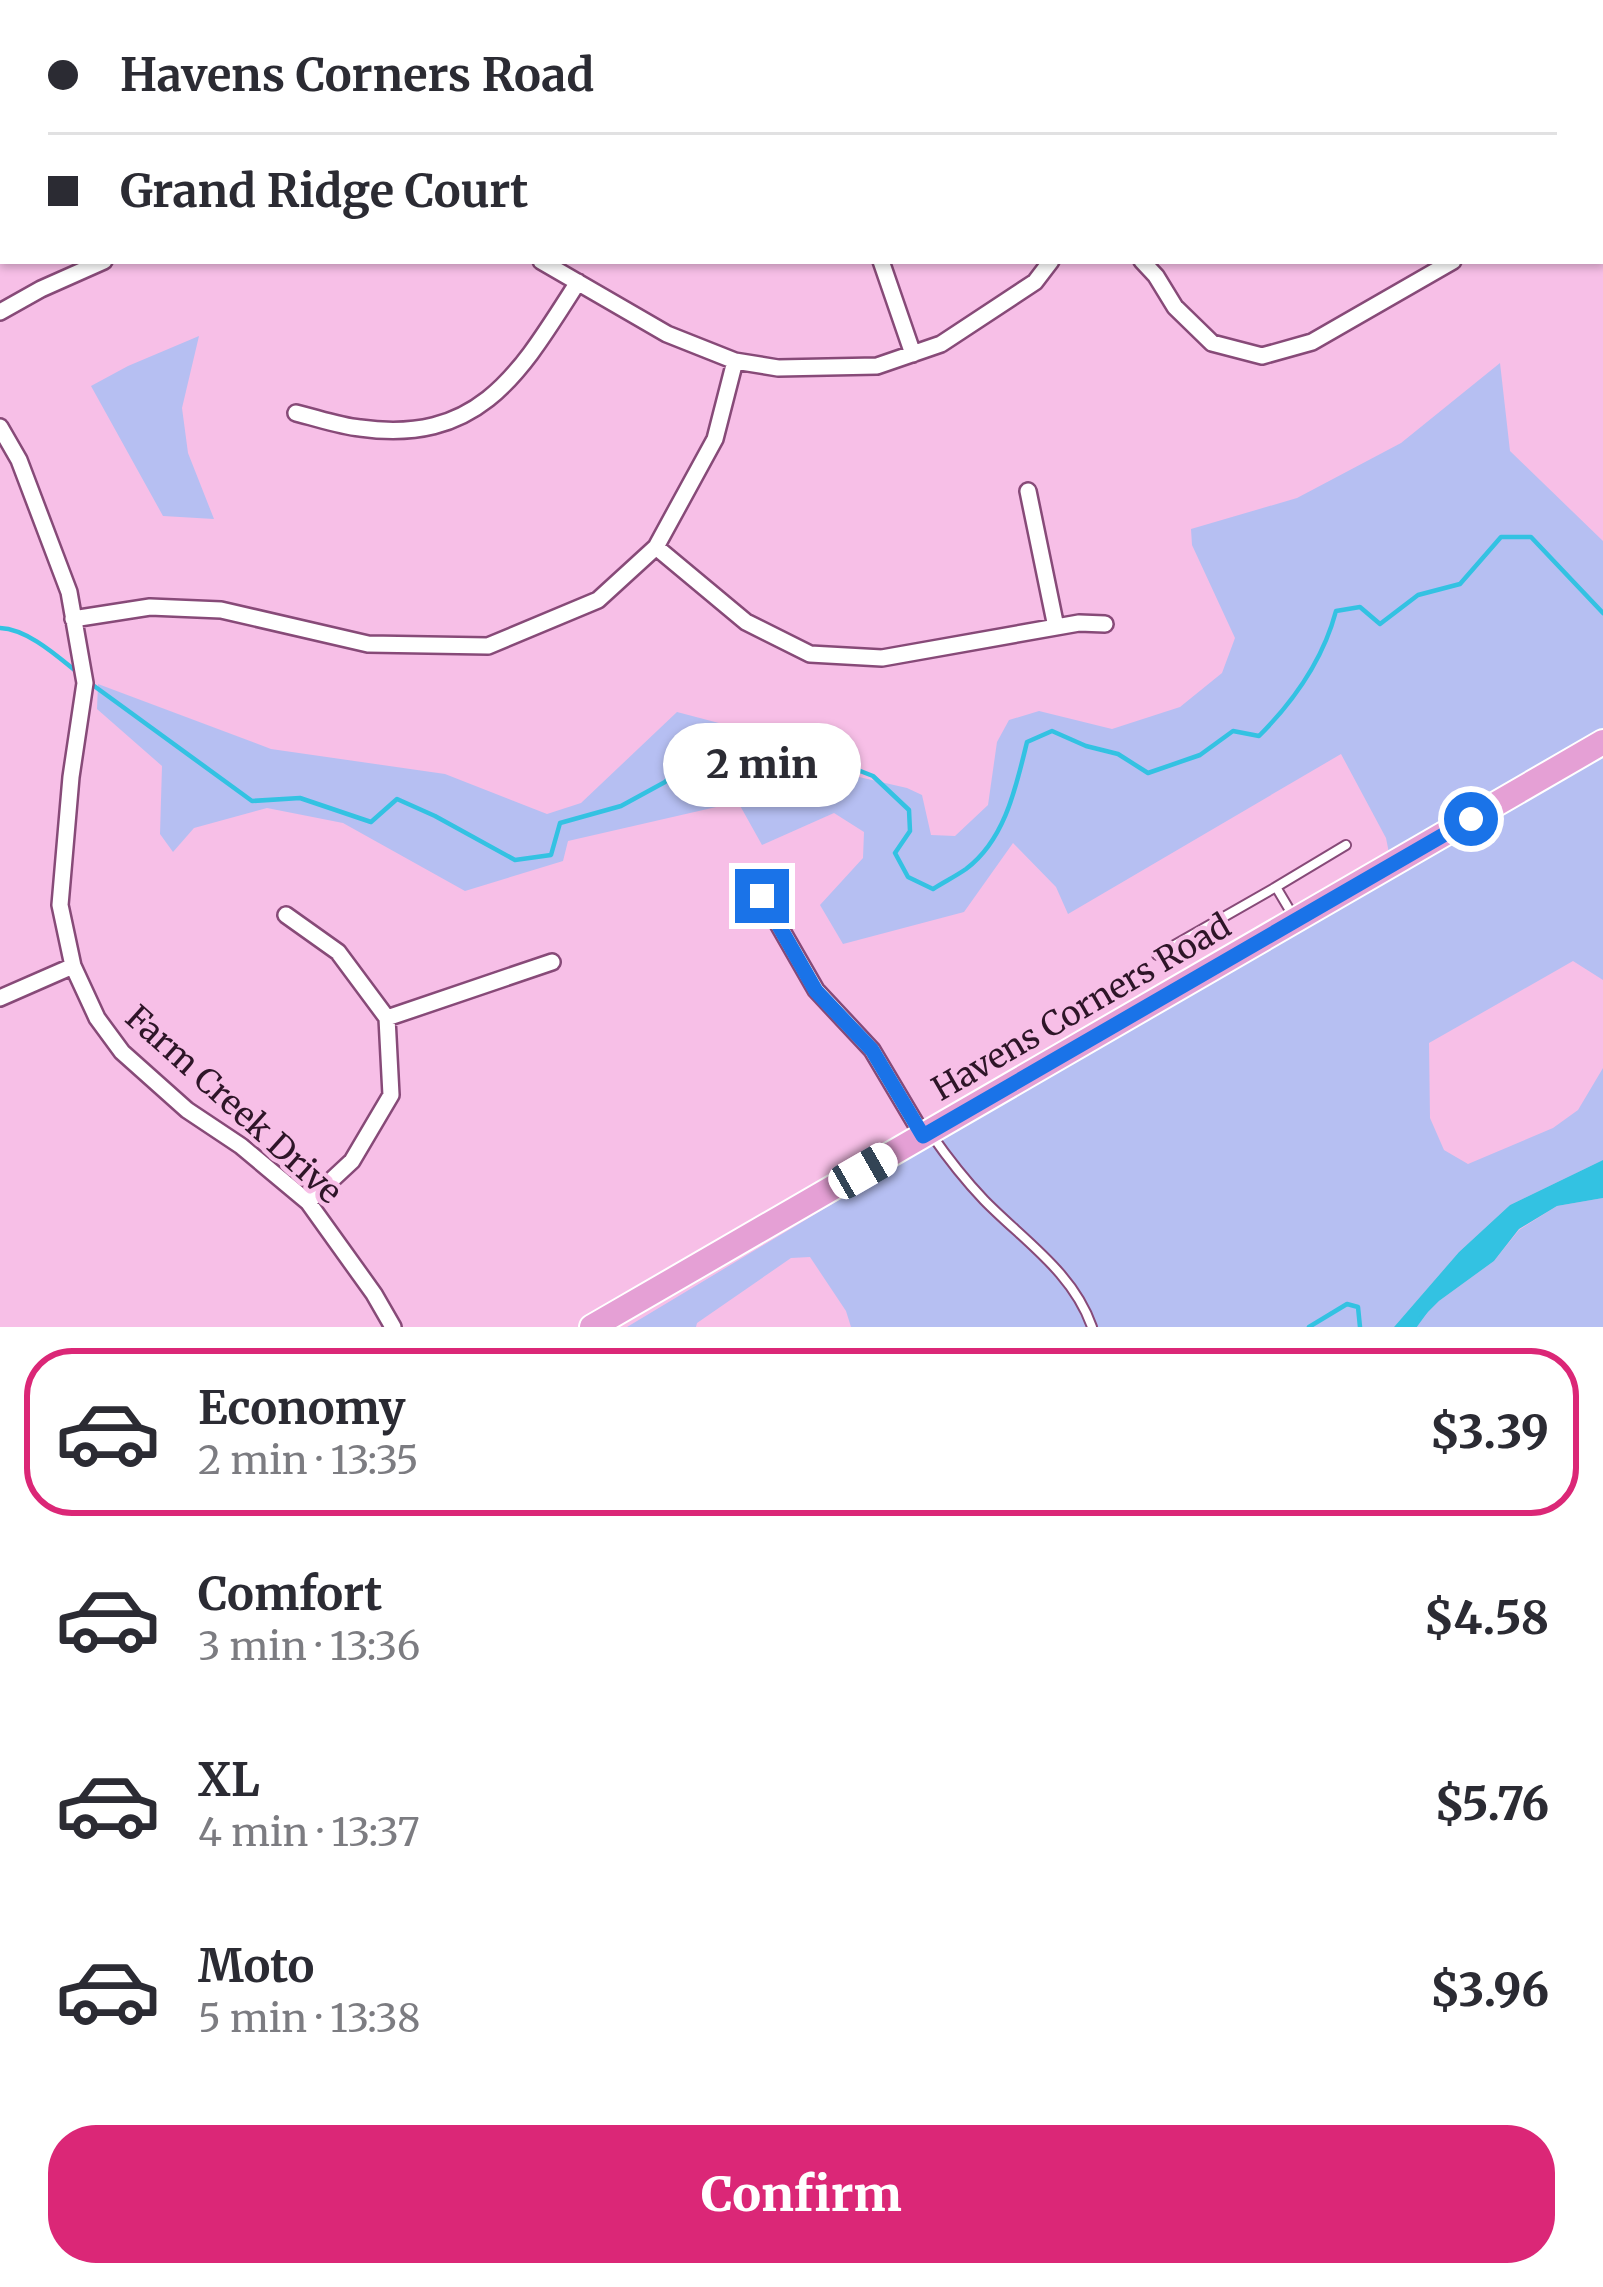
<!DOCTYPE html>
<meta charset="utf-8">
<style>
body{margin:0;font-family:Merriweather,serif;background:#f7f7f7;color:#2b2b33;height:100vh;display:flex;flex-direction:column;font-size:45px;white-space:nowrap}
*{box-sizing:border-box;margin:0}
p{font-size:39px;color:#7c7c81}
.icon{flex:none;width:66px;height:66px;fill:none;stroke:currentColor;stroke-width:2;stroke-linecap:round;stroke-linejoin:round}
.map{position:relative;height:1327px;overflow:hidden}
.panel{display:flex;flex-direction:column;background:#fff;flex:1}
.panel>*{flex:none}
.guide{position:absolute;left:0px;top:0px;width:1605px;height:264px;box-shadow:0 3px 9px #0004;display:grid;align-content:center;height:264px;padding:0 48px;background:#fff}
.end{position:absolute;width:54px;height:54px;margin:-27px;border:15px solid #1a73e8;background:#fff;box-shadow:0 0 0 6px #fff}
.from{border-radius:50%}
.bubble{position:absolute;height:84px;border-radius:42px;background:#fff;box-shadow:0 3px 9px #0004;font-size:39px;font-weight:800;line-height:84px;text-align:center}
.car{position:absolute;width:36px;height:72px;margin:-36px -18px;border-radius:15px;box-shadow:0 0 9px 3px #0007;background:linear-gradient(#fff 24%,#345 0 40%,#fff 0 76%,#345 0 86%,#fff 0)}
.guide b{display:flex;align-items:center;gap:42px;height:114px;font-size:45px}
.guide b+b{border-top:3px solid #e1e1e2}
.guide i{width:30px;height:30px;background:#2b2b33}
ul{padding:21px 0 0;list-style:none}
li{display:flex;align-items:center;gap:36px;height:168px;margin:0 24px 18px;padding:0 24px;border:6px solid transparent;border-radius:48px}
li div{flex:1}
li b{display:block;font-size:45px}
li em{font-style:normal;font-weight:800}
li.selected{border-color:#db2777}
li>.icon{width:108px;height:108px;stroke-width:1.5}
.cta{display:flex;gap:24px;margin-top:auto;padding:24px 48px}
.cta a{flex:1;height:138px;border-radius:48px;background:#db2777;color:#fff;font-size:48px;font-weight:800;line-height:138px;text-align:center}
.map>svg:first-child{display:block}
.green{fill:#b6bff2}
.water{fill:#33c2e2}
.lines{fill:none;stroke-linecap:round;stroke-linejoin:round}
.stream{stroke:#33c2e2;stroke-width:4.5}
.lane-casing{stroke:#874a78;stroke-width:12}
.street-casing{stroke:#874a78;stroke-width:20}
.primary-casing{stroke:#fff;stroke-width:28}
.lane{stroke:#fff;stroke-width:8}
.street{stroke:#fff;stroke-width:15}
.primary{stroke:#e5a0d5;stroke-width:24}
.route{stroke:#1a73e8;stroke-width:15}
.labels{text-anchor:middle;stroke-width:9;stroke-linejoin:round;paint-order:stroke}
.street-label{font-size:33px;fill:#2e1528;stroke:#f7bfe7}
</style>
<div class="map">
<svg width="1603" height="1327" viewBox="0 0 1603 1327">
<rect width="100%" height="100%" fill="#f7bfe7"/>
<path class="green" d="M199 336 182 408 188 453 214 519 163 516 91 386 128 366Z
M1500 363 1510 451 1603 541V731L1390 858 1386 838 1341 754 1068 914 1056 887 1013 843 964 912 843 944 820 905 863 858 864 832 834 813 762 845 738 802 568 841 563 861 465 891 343 823 267 808 194 828 173 852 160 834 162 766 97 709 98 684 271 749 445 774 547 814 581 803 677 712 753 732 837 772 907 788 922 795 931 835 955 836 988 805 997 742 1009 720 1039 711 1112 729 1180 707 1222 673 1235 638 1192 545 1191 529 1297 498 1401 443Z
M1603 756V980L1573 961 1429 1043 1430 1118 1444 1150 1468 1164 1553 1128 1578 1110 1603 1068V1160L1510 1205 1459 1252 1394 1327H851L846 1311 810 1257 791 1258 697 1323 696 1327H627L947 1135Z
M1603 1198V1327H1413L1439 1301 1494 1261 1519 1230 1557 1206Z"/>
<path class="water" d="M1603 1160V1198L1557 1206 1519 1229 1494 1261 1439 1301 1413 1327H1394L1459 1252 1510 1205Z"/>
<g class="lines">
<path class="stream" d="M0 628C27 629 56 655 77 672
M90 683 252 801 300 798 371 822 397 799 435 816 515 860 551 855 560 823 621 806 665 782 695 750 723 732 755 767 779 766 805 755 832 760 873 776 909 810 910 831 895 853 908 877 933 889C944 882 956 876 966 869 1005 840 1016 787 1027 742L1052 731 1086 746 1118 754 1148 773 1200 755 1233 731 1259 736C1295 700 1323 660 1336 611L1360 607 1380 624 1418 595 1460 584 1501 537H1531L1603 613
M1309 1327 1347 1304 1358 1307 1360 1327
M1414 1327 1425 1312"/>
<g class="lane-casing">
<path id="lane" d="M1276 887 1346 845
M1157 955 1276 887 1292 914
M931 1134C947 1157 964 1179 984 1200 1023 1240 1073 1272 1092 1327"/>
</g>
<g class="street-casing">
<path id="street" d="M520 0 522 3
M1542 0 1543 3
M132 3 141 1 200 3
M720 3V0
M1171 3 1172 0
M1449 3 1460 0
M0 64 3 63
M1602 147 1603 149
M541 261 667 334 735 361 778 368 877 366 941 344 1035 282 1051 261
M881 261 913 354
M1142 261 1156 276 1175 307 1212 343 1262 356 1312 342 1453 261
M0 312 41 289 104 261
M296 413C317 418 339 426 360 428 481 445 521 371 578 282
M0 427 19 460 69 592 85 683 71 777 60 905 73 966 97 1018 122 1052 187 1110 241 1146 308 1202 374 1294 393 1327
M1028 491 1056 627
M656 547 746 622 810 654 882 658 1079 623 1105 624
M73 619 150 607 221 610 368 644 488 646 598 600 656 547 715 439 735 361
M762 896 816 990 872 1050 923 1136
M286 915 338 952 387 1018 391 1095 352 1161 308 1202
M0 998 73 966
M387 1018 552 962"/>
</g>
<g class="primary-casing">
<path id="primary" d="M592 1327 1603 742"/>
</g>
<use href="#lane" class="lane"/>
<use href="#street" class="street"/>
<use href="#primary" class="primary"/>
</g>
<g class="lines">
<path class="route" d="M762 896 816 991 872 1050 923 1136 1471 819"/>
</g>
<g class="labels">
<g class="street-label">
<text transform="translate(1081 1007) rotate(-30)" y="12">Havens Corners Road</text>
<text transform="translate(234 1104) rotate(42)" y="12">Farm Creek Drive</text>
</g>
</g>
</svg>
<i class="end from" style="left:1471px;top:819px"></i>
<i class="end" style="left:762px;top:896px"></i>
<div class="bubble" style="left:663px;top:723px;width:198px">2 min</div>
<i class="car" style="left:863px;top:1171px;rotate:60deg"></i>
<div class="guide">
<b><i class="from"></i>Havens Corners Road</b>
<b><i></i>Grand Ridge Court</b>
</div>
</div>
<section class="panel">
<ul>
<li class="selected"><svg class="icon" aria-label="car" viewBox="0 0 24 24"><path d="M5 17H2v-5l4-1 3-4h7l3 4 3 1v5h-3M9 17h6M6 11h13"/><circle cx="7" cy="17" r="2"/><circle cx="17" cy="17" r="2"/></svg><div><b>Economy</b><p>2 min · 13:35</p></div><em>$3.39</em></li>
<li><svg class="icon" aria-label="car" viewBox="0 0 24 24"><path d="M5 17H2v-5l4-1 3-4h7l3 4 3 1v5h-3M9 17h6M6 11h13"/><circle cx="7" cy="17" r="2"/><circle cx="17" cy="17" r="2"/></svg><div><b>Comfort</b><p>3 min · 13:36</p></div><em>$4.58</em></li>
<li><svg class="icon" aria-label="car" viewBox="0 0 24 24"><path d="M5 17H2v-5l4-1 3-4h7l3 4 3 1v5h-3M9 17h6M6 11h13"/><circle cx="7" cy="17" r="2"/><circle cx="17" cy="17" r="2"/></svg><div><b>XL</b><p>4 min · 13:37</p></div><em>$5.76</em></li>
<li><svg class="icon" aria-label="car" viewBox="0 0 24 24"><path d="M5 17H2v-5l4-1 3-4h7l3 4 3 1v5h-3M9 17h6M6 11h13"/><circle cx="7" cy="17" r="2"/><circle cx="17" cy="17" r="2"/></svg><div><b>Moto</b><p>5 min · 13:38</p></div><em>$3.96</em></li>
</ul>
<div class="cta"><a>Confirm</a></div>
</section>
